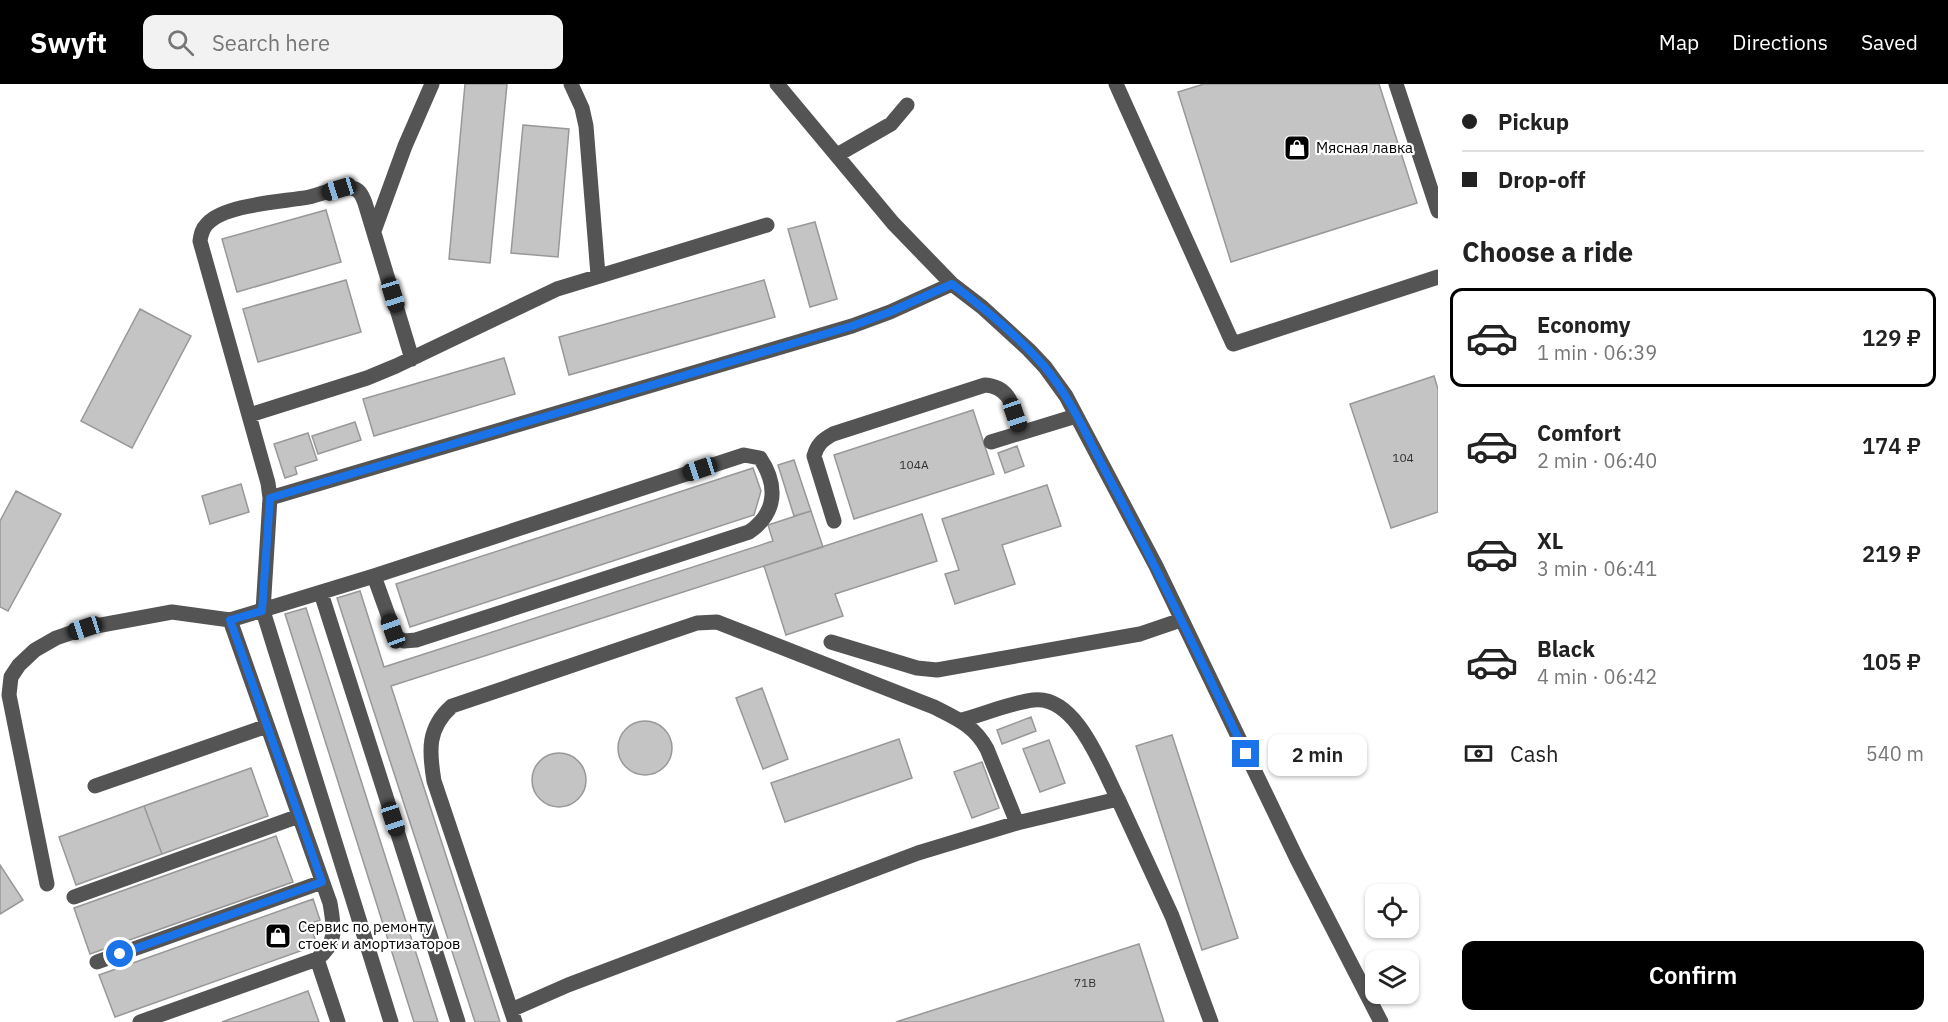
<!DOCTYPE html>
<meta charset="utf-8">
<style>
body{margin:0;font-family:"IBM Plex Sans",sans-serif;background:#f2f2f2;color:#222;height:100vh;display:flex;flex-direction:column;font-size:22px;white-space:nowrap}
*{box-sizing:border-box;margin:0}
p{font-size:20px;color:#767676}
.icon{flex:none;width:33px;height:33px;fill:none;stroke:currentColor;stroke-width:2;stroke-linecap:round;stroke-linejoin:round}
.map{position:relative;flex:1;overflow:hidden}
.drawer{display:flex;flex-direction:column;background:#fff;width:510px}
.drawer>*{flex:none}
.top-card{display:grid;align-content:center;height:132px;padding:0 24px;background:#fff}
.tools{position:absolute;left:1365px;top:800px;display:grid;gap:12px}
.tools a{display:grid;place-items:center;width:54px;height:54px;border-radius:12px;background:#fff;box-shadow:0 2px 4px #0004;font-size:30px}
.end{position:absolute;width:27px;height:27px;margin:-14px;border:8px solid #1a73e8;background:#fff;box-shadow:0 0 0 3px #fff}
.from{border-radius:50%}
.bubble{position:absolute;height:42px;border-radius:12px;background:#fff;box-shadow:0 2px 4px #0004;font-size:20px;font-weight:600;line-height:42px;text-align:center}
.car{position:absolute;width:18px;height:36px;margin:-18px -9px;border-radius:8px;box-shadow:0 0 4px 2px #0007;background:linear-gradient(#222 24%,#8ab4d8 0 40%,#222 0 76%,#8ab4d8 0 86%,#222 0)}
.top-card b{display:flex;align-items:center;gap:21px;height:57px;font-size:22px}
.top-card b+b{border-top:2px solid #e0e0e0}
.top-card i{width:15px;height:15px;background:#222}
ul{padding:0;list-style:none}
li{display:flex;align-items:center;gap:18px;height:99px;margin:0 12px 9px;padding:0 12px;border:3px solid transparent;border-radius:12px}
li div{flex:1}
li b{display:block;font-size:22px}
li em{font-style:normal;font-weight:600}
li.current{border-color:#000}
li>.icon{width:54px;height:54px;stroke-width:1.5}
h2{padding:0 24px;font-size:27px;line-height:72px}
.pay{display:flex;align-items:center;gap:15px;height:66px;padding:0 24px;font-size:22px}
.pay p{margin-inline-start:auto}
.cta{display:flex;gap:12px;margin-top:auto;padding:12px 24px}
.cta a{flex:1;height:69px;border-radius:12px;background:#000;color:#fff;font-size:24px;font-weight:600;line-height:69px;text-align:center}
header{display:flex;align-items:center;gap:36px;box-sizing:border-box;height:84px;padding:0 30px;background:#000;color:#fff}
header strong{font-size:28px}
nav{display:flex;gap:33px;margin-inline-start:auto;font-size:21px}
.search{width:420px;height:54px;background:#f2f2f2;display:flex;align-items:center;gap:15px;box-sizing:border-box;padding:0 21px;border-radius:12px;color:#767676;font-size:22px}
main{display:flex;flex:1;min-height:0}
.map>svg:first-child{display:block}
.building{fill:#c4c4c4;stroke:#989898;stroke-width:1.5}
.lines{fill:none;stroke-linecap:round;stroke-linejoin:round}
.minor{stroke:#545454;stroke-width:15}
.route{stroke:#1a73e8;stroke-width:8}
.labels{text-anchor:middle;stroke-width:4.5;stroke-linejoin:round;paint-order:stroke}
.number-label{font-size:12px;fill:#313131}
.poi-label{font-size:15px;fill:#000;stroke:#fff;text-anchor:start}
</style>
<header>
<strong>Swyft</strong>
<div class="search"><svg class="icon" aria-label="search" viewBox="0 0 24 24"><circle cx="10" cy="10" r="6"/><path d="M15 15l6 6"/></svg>Search here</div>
<nav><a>Map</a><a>Directions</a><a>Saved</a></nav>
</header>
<main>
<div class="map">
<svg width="1438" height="938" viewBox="0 0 1438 938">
<rect width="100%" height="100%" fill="#fff"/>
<path class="building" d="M465 0H507L490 179 449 175Z
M1204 0H1379L1417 119 1231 178 1178 8Z
M523 41 569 45 558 173 511 169Z
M326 126 341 178 237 208 222 155Z
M815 138 837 215 810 223 788 145Z
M346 196 361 248 258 278 243 225Z
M764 196 775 233 569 291 559 253Z
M140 225 191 252 132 364 81 337Z
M504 274 515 310 374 352 363 315Z
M1434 292 1438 305V428L1391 444 1350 320Z
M973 326 994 390 854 435 834 371Z
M355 338 361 356 318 370 312 352Z
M308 349 317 376 295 383 297 390 285 394 274 360Z
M1017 362 1024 382 1005 389 998 369Z
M794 376 811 427 794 432 778 381Z
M753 384 761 407 754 431 410 543 396 500Z
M241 400 249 428 210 440 202 412Z
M1047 401 1061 442 1002 461 1015 500 955 520 945 490 959 486 942 435Z
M16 407 61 430 8 527 0 523V437Z
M811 427 823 463 391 602 500 938H475L337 514 360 507 384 583 773 457 768 441Z
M922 430 937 477 835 510 843 532 786 551 764 482Z
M306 524 438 938H414L285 530Z
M762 604 788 675 763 685 736 614Z
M1031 633 1036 647 1002 660 997 646Z
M618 664a27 27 0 1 1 54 0a27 27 0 1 1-54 0Z
M1172 651 1238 854 1202 866 1136 662Z
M899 655 912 694 785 738 771 699Z
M1049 656 1065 699 1040 708 1023 665Z
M532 696a27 27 0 1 1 54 0a27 27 0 1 1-54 0Z
M982 678 999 724 972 734 954 688Z
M251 684 268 732 162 770 144 722Z
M144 722 162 770 76 801 59 753Z
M276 752 293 798 90 870 74 824Z
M0 781 23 816 0 830Z
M313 815 320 836 310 840 317 861 115 933 99 891Z
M1139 860 1164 938H896Z
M308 907 319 938H222Z"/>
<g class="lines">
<path class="minor" d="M571 0 582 24 586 42 598 191
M777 0 893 139 952 200
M1116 0 1233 260 1438 193
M1396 0 1438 127
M837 71 891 40 907 21
M374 147 405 62 432 0
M250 331 367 294 396 282 557 205 767 141
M991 358 1076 332
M270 414 852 242 890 228 952 200 982 223 1029 266 1045 283 1066 312 1156 482 1297 775 1381 938
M834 437 814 372C817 361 822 356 833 350L985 301C1013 303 1013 327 1021 349
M321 509 458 938
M831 558 917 584 937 586 1140 550 1181 536
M962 636C984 630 1010 619 1033 616 1076 610 1102 684 1118 715
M95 702 267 642
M47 800 9 611 11 593 19 581 35 566 56 554 85 544 172 528 230 536
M74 813 299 732
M317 875 338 938
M97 878 322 798
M511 926 568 901 918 769 1017 739 1118 715 1172 832 1211 938
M140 938 317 875C338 859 334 843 330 819L230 536 374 492 744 371 760 374C778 401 777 429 749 448L416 556 404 557 396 553 374 492
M391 938 263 527 270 414 268 399 200 157C201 150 202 145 207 140 225 120 283 118 309 113 322 110 336 103 350 104 359 104 362 111 365 119L412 275
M515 938 434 697C429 667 427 644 452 622L697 539 717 538 934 623C956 634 975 642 987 665L1017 739"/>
</g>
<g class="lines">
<path class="route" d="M120 870 322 798 230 536 262 527 270 414 852 242 890 228 952 200C984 224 1017 251 1044 282 1071 314 1088 355 1108 392 1157 483 1201 577 1246 670"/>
</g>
<defs>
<g id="shop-square" transform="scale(1.35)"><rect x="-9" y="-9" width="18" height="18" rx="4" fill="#000" stroke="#fff"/><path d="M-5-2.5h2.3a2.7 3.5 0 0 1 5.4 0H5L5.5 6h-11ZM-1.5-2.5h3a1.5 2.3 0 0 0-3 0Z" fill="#fff"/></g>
</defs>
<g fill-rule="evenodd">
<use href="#shop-square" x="1297" y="64"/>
<use href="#shop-square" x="278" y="852"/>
</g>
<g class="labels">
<g class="number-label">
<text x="1403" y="378">104</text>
<text x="914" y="385">104А</text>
<text x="1085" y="903">71В</text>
</g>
<g class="poi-label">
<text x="1316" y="69">Мясная лавка</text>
<text x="298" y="848">Сервис по ремонту<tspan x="298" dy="17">стоек и амортизаторов</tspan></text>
</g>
</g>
</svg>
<div class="tools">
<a><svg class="icon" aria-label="locate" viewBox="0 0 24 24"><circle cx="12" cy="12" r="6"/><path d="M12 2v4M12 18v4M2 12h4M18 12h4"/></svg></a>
<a><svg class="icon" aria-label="layers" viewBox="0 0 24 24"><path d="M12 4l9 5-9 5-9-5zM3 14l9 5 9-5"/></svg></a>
</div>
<i class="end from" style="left:120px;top:870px"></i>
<i class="end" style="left:1246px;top:670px"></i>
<div class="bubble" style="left:1268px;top:650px;width:99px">2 min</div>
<i class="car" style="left:339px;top:105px;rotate:253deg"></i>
<i class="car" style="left:393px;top:211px;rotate:163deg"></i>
<i class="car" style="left:1015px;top:331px;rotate:161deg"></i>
<i class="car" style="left:700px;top:385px;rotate:252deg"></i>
<i class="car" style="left:85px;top:544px;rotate:252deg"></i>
<i class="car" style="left:393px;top:547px;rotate:340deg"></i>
<i class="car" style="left:393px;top:735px;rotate:162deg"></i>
</div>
<section class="drawer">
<div class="top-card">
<b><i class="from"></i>Pickup</b>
<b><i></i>Drop-off</b>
</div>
<h2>Choose a ride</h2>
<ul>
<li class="current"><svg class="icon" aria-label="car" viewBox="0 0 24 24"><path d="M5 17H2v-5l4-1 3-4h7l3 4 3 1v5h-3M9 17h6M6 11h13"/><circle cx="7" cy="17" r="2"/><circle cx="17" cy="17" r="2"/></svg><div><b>Economy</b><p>1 min · 06:39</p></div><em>129 ₽</em></li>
<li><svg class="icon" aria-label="car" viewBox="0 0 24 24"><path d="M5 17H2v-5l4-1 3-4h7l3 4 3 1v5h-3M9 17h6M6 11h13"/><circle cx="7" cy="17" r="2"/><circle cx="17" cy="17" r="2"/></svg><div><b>Comfort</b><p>2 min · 06:40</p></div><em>174 ₽</em></li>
<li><svg class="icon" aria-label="car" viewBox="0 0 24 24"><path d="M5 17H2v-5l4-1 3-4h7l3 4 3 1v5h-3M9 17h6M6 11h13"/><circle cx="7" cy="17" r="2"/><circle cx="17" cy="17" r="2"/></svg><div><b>XL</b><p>3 min · 06:41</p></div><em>219 ₽</em></li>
<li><svg class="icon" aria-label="car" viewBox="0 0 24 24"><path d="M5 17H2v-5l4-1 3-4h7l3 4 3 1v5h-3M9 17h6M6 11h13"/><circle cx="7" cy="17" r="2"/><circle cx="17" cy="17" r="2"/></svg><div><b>Black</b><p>4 min · 06:42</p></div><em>105 ₽</em></li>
</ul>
<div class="pay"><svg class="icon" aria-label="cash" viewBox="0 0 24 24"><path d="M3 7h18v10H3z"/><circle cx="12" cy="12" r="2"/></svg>Cash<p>540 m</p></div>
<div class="cta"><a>Confirm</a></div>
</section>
</main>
